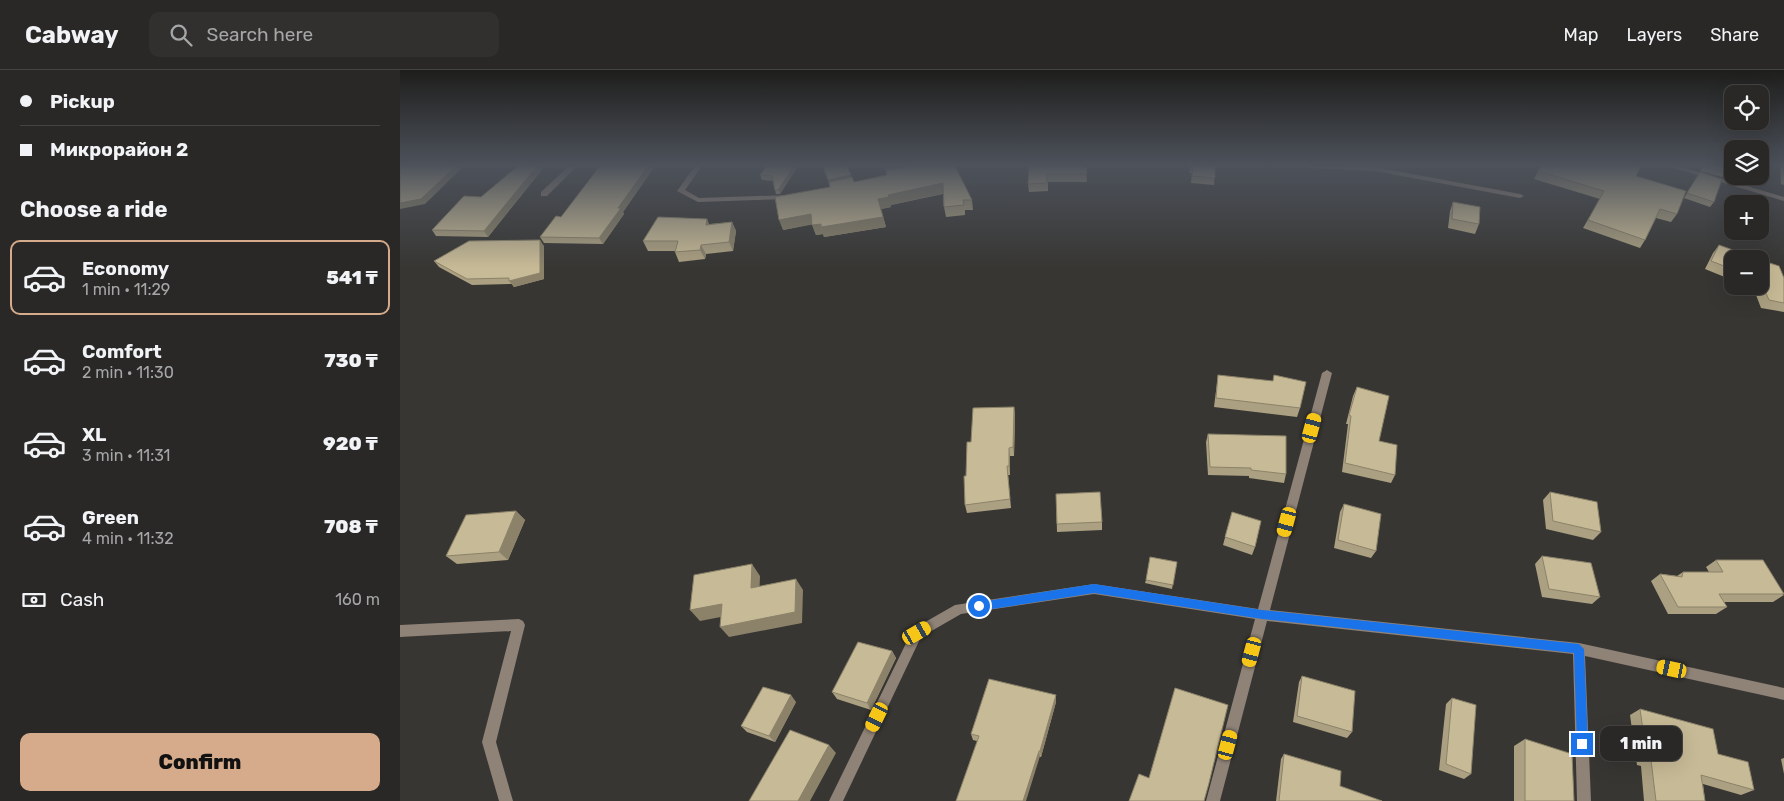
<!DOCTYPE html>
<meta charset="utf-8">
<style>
body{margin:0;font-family:Rubik,sans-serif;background:#31302e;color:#f1f3f6;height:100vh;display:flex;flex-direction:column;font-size:19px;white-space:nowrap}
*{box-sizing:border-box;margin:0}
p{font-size:16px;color:#a5a6a7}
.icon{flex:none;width:28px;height:28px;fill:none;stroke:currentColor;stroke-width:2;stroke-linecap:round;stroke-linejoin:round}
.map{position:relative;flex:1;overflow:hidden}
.side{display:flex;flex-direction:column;background:#292826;width:400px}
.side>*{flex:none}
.hud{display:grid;align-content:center;height:110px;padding:0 20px;background:#292826}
.fabs{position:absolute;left:1324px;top:15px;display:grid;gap:10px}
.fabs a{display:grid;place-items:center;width:45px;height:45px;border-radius:10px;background:#292826;box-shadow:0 5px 20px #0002,0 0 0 1px #454443;font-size:25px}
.end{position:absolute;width:22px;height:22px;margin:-11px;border:6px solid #1a73e8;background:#fff;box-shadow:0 0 0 2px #fff}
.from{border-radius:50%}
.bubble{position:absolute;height:35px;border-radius:10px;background:#292826;box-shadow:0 5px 20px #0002,0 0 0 1px #454443;font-size:16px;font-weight:800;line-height:35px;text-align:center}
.car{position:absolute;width:15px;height:30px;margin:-15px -8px;border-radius:6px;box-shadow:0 0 4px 1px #0007;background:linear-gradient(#f5c518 24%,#345 0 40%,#f5c518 0 76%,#345 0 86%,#f5c518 0)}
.hud b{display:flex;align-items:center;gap:18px;height:48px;font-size:19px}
.hud b+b{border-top:1px solid #454443}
.hud i{width:12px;height:12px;background:#f1f3f6}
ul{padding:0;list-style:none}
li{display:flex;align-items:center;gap:15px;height:75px;margin:0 10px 8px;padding:0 10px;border:2px solid transparent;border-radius:10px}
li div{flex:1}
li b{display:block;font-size:19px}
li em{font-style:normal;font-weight:800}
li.active{border-color:#d6ab8b}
li>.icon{width:45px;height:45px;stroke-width:1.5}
h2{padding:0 20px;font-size:22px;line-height:60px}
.pay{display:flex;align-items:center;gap:12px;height:55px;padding:0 20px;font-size:19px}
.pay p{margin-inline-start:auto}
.cta{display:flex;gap:10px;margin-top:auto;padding:10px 20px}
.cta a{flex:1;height:58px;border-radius:10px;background:#d6ab8b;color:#111;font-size:20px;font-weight:800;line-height:58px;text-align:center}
header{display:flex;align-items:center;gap:30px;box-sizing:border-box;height:70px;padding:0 25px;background:#292826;border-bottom:1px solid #454443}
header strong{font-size:24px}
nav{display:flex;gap:28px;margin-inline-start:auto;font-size:18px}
.search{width:350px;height:45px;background:#31302e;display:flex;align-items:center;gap:12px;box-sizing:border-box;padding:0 18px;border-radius:10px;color:#a5a6a7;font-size:19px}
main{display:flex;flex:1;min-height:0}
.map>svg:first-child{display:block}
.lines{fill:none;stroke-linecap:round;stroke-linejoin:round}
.minor{fill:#8f8277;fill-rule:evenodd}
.wall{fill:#aba081}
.shaded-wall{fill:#8b8269}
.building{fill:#c7ba96;stroke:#8b8269}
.route{fill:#1a73e8}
</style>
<header>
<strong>Cabway</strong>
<div class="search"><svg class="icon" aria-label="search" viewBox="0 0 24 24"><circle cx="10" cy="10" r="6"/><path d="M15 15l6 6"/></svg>Search here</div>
<nav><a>Map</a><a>Layers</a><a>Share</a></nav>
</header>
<main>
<section class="side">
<div class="hud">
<b><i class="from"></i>Pickup</b>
<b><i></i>Микрорайон 2</b>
</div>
<h2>Choose a ride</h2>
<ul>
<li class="active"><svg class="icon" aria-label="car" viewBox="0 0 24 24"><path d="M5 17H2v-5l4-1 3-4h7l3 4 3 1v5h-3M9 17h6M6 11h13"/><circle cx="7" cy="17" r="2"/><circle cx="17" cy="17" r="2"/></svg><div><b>Economy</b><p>1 min · 11:29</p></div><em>541 ₸</em></li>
<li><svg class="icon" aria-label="car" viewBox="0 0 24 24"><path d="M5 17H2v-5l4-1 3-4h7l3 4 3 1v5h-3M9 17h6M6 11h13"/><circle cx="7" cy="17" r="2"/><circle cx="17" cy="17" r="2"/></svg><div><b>Comfort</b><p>2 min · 11:30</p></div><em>730 ₸</em></li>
<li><svg class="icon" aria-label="car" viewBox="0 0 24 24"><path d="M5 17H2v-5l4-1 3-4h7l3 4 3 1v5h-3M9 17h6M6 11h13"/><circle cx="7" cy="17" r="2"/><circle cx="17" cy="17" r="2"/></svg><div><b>XL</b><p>3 min · 11:31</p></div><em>920 ₸</em></li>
<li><svg class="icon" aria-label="car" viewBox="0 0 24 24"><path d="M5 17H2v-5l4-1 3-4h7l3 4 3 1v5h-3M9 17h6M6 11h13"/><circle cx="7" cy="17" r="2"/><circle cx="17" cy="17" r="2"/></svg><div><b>Green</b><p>4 min · 11:32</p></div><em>708 ₸</em></li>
</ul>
<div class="pay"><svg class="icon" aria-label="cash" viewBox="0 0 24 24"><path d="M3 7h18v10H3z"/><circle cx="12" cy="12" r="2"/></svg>Cash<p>160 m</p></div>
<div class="cta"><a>Confirm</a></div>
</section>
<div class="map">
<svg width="1384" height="731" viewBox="0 0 1384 731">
<rect width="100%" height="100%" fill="#373633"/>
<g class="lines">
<path class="minor" d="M169 96H177L147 126H141V122Z
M295 96H302L285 120 299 128 388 125 392 127 388 129 298 132 277 121Z
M904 96 975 97 1120 124 1124 126 1120 128 975 101 908 98Z
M1267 96H1278L1384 127V131Z
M927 300 932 303 870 540 1179 573 1384 618V630L1185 586 1191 731H1177L1173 584 867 551 820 731H806L855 549 694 524 561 544 521 567 443 731H429L513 559 555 535 694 514 858 539 922 303Z
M119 549 123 551 125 555 96 672 113 731H99L82 672 111 561 0 567V555Z"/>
</g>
<path class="wall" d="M118 96H145L88 167 36 166 32 160 81 127Z
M200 96H255L223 142 224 144 203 174 144 173 140 167 161 147Z
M398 96 380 124H376L373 111 362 110 360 105Z
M485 96 572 130 573 140H565V145L546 147 544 137 543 124 491 135V137L481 139 486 157 424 167 423 164 416 165 412 154 383 160 430 117 452 107 454 112 487 105Z
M629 96H686L687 112H648V121L629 122 628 114Z
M790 96H815L814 115 791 113 792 103H789Z
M1303 96 1325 102 1322 107 1300 101Z
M1380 96H1384V115L1381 114Z
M1138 101 1236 106 1277 144 1271 152 1256 148 1245 170 1240 178 1183 158 1200 129 1134 109Z
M1300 102 1314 132 1310 137 1284 128Z
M1053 132 1079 154 1075 164 1048 158 1050 141Z
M332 152 336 161 333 181 306 184 305 189 279 192 275 182V181H248L243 171 310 154Z
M1319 175 1332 189V210L1305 199 1313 183Z
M144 176V209L114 217 112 214 72 215 39 197 34 191Z
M1360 190 1384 208V242L1361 238 1353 217 1350 216H1360Z
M818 305 900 338 897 347 814 337Z
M957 317 979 371 995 405 991 413 942 402 948 354H946L953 326Z
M614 337 615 346 614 386H610V405H608L611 438 567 443 565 435 566 406 571 372Z
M808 364 886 404 884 413 849 408V406L808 405 806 372Z
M1150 422 1201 462 1193 470 1146 459 1143 430Z
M656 424 702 452V460L657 462Z
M944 434 976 481 971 488 934 478 940 442Z
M116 441 125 450 108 490 57 494 46 486Z
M832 442 855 477 852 485 823 475Z
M1142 486 1200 527 1192 534 1142 527 1135 494Z
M1316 490 1384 525 1373 532H1324L1327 537 1316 544H1268L1251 511 1260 504 1277 506 1283 502H1309L1306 497Z
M777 492 772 519 745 513 746 510Z
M492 581 496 588 471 640 437 629 432 622Z
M902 606 952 662 947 668 893 652 899 612Z
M656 625V632L641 687 573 670 571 664Z
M1052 628 1071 704 1064 709 1039 700 1046 634Z
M396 632 375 672 347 662 341 656Z
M1240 639 1318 684 1354 720 1341 725 1303 714 1305 731H1244L1241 696 1237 695 1230 645Z
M1125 669 1174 731H1114V676Z
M884 684 940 716 982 731H876L881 689Z
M1384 688V704L1381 689Z"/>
<path class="shaded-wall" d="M56 96H64L25 134 0 139V133Z
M137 96H145L88 167 84 161Z
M248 96H255L223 142 224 144 203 174 199 168 218 138Z
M394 96H398L380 124 378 120Z
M485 96H525L487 103Z
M451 105 452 110 429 115 428 110Z
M543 113 545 123 491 135V137L481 139 478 129 488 125Z
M411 144 415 154 383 160 379 150Z
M483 147 486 157 424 167 423 164 416 165 412 155Z
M307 149 311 158 306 155Z
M332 152 336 161 333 181 329 172Z
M140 170 144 176V209L114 217 109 211Z
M301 175 306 184 305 189 300 180Z
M614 337 615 346 614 386 613 377Z
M609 378 610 386V405L609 396Z
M116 441 125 450 108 490 99 482Z
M352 494 360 506 359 529 351 518Z
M396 509 403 520 402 553 329 567 320 557Z
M322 534 331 545 300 551 290 540Z
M492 581 496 588 471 640 467 633Z
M391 625 396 632 375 672 369 666Z
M656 625V632L641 687 640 681Z
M429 675 436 683 410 731H398Z
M639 681 640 686 626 731H623Z"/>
<path class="building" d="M0 96H56L21 129 0 133Z
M118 96H137L84 161 32 160 64 126 81 127Z
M200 96H248L218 138H221L199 168 140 167 156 146 161 147Z
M367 96H394L378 120H375L372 106 360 105Z
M423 96H447L451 105 428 110Z
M512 96H555L572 130H563L564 135 544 137 543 113 488 125 489 127 478 129 483 147 421 157V154L412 155 411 144 379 150 375 127 430 117 429 112 452 107 454 112 487 105 486 101Z
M629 96H686L687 104H647V113L628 114Z
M793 96H815V108L792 106Z
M1142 96H1241L1236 106 1286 121 1277 144 1260 139 1245 170 1188 150 1204 121 1138 101Z
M1304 96H1327L1325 102Z
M1300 102 1322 109 1314 132 1287 123Z
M1053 132 1080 137 1079 154 1052 149Z
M258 147 307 149 306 155 332 152 329 172 301 175 300 180 275 182 278 171H243Z
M140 170V203L109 211V208L67 209 34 191 69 171Z
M1319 175 1358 189H1332V199L1311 191Z
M1360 190 1379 196 1384 208V233L1369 230 1360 209Z
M818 305 873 311 874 305 906 312 900 338 816 328Z
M957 317 989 326 979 371 997 375 995 405 945 393 951 346 949 345Z
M614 337 613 377 609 378V396H607L610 429 565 435 564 406H566L567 372H571L573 338Z
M808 364 886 366V404L851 400V398L810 397Z
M700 422 702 452 657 454 656 424Z
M1150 422 1197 432 1201 462 1153 451Z
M944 434 981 444 976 481 938 470Z
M116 441 99 482 46 486 66 445Z
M832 442 861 451 855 477 825 467Z
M1142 486 1191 493 1200 527 1149 519Z
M750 487 777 492 773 515 746 510Z
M1316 490H1363L1384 524H1319L1327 537H1278L1260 504 1282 507 1283 502H1323Z
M352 494 351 518 396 509 395 542 320 557 322 534 290 540 294 505Z
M458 572 492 581 467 633 432 622Z
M902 606 955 621 952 662 897 646Z
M589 609 656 625 640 681H639L623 731H556L579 666 571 664Z
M363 617 391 625 369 666 341 656Z
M775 618 828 635 809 713 804 731H729L739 704 749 708Z
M1052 628 1076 635 1071 704 1046 694Z
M1240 639 1313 659 1318 684 1348 692 1354 720 1301 705 1305 731H1256L1251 690 1247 689Z
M390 660 429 675 398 731H349Z
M1125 669 1172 684 1174 731H1125Z
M884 684 941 701 940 716 982 731H879Z"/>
<linearGradient id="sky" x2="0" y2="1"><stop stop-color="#1e1e1c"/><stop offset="0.48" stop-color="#4d525b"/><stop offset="1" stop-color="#4d525b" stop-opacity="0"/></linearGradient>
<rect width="1384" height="198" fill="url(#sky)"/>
<path class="route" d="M694 514 862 540 1179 574 1184 579 1188 674 1186 678 1182 679 1179 678 1177 674 1174 583 862 549 694 523 579 541 574 536 579 532Z"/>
</svg>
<div class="fabs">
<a><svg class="icon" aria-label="locate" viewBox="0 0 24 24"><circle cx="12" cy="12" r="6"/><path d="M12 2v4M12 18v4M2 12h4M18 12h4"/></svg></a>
<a><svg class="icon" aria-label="layers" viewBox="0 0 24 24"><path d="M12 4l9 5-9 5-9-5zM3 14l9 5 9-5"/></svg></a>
<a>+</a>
<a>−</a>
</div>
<i class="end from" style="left:579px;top:536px"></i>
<i class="end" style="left:1182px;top:674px"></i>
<div class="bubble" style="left:1200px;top:656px;width:82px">1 min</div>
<i class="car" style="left:912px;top:358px;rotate:15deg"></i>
<i class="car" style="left:887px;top:452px;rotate:195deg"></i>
<i class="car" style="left:517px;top:563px;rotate:60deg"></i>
<i class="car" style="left:852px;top:582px;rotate:195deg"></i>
<i class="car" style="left:1272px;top:599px;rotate:282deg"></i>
<i class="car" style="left:477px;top:647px;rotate:206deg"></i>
<i class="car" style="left:828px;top:675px;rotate:15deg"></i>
</div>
</main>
